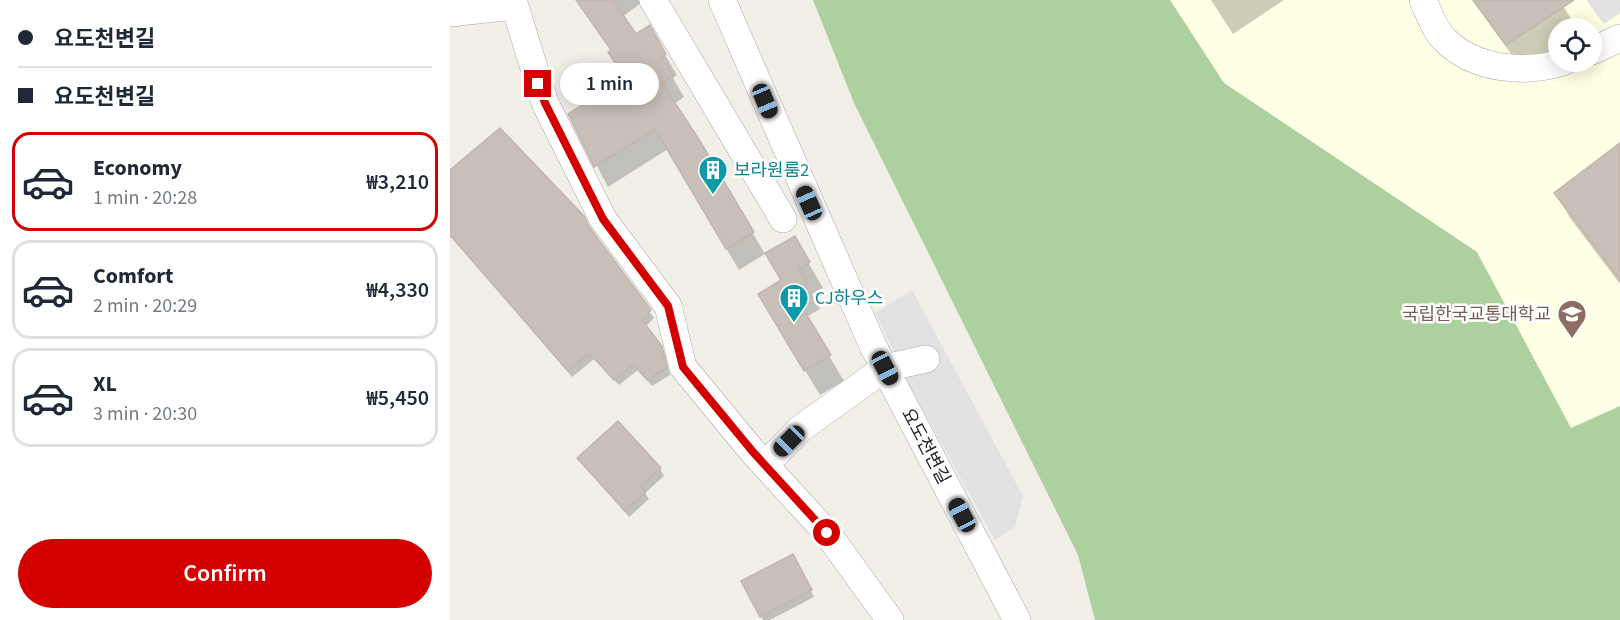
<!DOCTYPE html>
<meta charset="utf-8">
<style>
body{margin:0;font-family:"Source Sans 3","Noto Sans KR",sans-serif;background:#f6f6f7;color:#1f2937;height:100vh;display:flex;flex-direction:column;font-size:22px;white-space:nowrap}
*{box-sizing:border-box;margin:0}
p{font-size:20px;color:#747a83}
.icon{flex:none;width:33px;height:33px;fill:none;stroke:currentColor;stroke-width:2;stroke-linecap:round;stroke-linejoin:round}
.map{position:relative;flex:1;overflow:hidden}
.details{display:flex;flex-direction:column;background:#fff;width:450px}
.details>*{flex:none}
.banner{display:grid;align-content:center;height:132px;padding:0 18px;background:#fff}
.fabs{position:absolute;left:1098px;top:18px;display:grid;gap:12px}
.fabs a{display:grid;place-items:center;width:54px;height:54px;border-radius:50%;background:#fff;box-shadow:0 3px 15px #0003;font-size:30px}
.end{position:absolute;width:27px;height:27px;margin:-14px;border:8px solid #d40000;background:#fff;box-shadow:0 0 0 3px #fff}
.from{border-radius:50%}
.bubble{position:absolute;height:42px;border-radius:21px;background:#fff;box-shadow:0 3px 15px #0003;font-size:20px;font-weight:600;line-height:42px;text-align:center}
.car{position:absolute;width:18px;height:36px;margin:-18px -9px;border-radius:8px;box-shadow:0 0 4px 2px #0007;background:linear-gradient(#222 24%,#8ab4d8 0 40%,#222 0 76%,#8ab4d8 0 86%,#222 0)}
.banner b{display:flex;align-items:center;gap:21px;height:57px;font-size:22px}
.banner b+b{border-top:2px solid #e0e1e3}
.banner i{width:15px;height:15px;background:#1f2937}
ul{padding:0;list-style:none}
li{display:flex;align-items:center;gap:18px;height:99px;margin:0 12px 9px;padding:0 6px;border:3px solid #e0e1e3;border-radius:18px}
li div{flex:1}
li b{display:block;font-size:22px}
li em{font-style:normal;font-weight:600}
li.on{border-color:#d40000}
li>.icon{width:54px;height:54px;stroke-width:1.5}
.cta{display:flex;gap:12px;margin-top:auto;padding:12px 18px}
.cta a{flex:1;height:69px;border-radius:36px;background:#d40000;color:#fff;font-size:24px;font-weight:600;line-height:69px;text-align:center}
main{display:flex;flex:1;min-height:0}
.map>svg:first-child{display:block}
.education{fill:#ffffe5;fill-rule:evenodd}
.forest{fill:#add19e}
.parking{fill:#e2e2e2}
.shadow{fill:#0003}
.building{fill:#c7bfb8;stroke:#c4b6ab;stroke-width:1.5}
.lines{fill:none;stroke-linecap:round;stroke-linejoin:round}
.minor-casing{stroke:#a9a9a9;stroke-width:28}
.minor{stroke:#fff;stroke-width:27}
.route{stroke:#d40000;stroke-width:8}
.labels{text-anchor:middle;stroke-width:5;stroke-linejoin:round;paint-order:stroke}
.culture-label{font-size:18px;fill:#0d838f;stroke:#fff;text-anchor:start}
.education-label{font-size:18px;fill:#785e54;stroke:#fff;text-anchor:end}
.street-label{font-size:18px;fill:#222;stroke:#fff}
</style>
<main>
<section class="details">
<div class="banner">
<b><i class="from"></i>요도천변길</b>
<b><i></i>요도천변길</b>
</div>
<ul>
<li class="on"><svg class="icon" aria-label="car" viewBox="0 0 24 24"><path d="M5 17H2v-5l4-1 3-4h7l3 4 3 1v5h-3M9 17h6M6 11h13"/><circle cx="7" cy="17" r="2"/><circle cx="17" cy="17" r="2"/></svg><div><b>Economy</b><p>1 min · 20:28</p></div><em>₩3,210</em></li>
<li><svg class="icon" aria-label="car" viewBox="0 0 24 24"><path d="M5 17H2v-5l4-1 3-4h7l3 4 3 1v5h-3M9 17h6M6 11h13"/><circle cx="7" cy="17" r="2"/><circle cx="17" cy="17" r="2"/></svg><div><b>Comfort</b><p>2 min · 20:29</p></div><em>₩4,330</em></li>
<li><svg class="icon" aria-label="car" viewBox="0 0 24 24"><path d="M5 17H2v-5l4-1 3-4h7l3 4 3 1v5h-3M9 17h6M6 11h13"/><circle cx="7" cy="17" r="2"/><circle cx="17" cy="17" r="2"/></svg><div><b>XL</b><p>3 min · 20:30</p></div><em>₩5,450</em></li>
</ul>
<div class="cta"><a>Confirm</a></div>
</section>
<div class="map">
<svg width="1170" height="620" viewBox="0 0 1170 620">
<rect width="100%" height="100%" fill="#f2efe9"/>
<path class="education" d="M720 0H1170V514L1156 495 1027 252 774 83ZM1108 28H1142V62H1108Z"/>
<path class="forest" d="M363 0H720L774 83 1027 252 1121 428 1170 406V620H645L628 555 404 103Z"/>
<path class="parking" d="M1136 0H1170V13L1154 24Z
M462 290 573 496 565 527 545 540 463 392 425 313Z"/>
<path class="shadow" d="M127 0H188L190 4 172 17 185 36 199 28 227 75 223 78 234 97 224 104 249 142 315 254 289 270 218 149 158 187 120 114 176 79 161 51Z
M761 0H834L783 34Z
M1022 0H1116L1114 7 1126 28H1108V45L1072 69Z
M1170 145V284L1120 218 1106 193Z
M0 168 140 231 204 318 195 327 215 354 220 375 202 386 188 370 169 385 144 359 122 377 0 235Z
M344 238 373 288 362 294 370 309 356 317 394 381 370 395 324 319Z
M128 458 210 469 214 476 195 493 199 499 179 517Z
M346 563 364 597 320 620H313L293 581Z"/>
<path class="building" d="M126 0H163L186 34 200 25 216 54 211 57 223 76 212 83 250 141 304 232 276 249 205 129 144 167 118 114 175 78 158 52 161 50Z
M1023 0H1124L1056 45Z
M50 128 134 216 140 228 201 310 192 320 212 346 217 368 197 380 183 364 164 380 139 353 118 371 0 235V170Z
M1170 143V280L1104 193Z
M345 236 360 262 349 269 357 283 343 292 381 355 354 371 308 294 331 280 315 253Z
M168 421 211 468 191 486 196 492 175 511 127 458Z
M343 554 362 590 310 617 291 581Z"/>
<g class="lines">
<g class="minor-casing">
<path id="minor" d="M63 0 95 103 153 219 218 306 233 367 303 452 377 533 440 620
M203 0 333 219
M272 0 423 346 567 620
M973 0C979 13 985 31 995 40 1025 70 1075 74 1113 62
M0 13 63 6
M1142 51 1170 38
M315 465 350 429 435 368 476 359"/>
</g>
<use href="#minor" class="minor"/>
</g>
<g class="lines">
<path class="route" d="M88 84 95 103 153 219 218 306 233 367 303 452 377 533"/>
</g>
<defs>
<g id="building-pin" transform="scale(1.5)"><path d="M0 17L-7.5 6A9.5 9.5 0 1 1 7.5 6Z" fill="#0f9aa8" stroke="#fff"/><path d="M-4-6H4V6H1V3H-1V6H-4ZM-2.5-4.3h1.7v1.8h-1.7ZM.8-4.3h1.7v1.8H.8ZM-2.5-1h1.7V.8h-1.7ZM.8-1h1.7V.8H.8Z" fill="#fff"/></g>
<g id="university-pin" transform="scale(1.5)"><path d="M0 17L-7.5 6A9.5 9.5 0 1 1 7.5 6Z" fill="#8d6e63" stroke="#fff"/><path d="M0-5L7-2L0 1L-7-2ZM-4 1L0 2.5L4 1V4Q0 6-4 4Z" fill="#fff"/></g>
</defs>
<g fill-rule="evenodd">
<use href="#building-pin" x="263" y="170"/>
<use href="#building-pin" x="344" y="298"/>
<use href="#university-pin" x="1122" y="314"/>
</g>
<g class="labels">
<g class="culture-label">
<text x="284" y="176">보라원룸2</text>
<text x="365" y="304">CJ하우스</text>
</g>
<g class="education-label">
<text x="1101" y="320">국립한국교통대학교</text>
</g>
<g class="street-label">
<text transform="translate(476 446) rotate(62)" y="6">요도천변길</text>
</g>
</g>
</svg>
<div class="fabs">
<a><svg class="icon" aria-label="locate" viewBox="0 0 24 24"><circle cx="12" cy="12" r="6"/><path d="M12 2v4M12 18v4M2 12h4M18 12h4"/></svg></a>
</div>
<i class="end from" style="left:377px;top:533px"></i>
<i class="end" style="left:88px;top:84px"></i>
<div class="bubble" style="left:110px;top:63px;width:99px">1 min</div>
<i class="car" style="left:315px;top:101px;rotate:157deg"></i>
<i class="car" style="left:359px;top:203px;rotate:336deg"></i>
<i class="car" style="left:435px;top:368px;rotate:152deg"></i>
<i class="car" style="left:339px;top:441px;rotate:225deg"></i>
<i class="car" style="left:512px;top:515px;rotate:332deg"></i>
</div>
</main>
